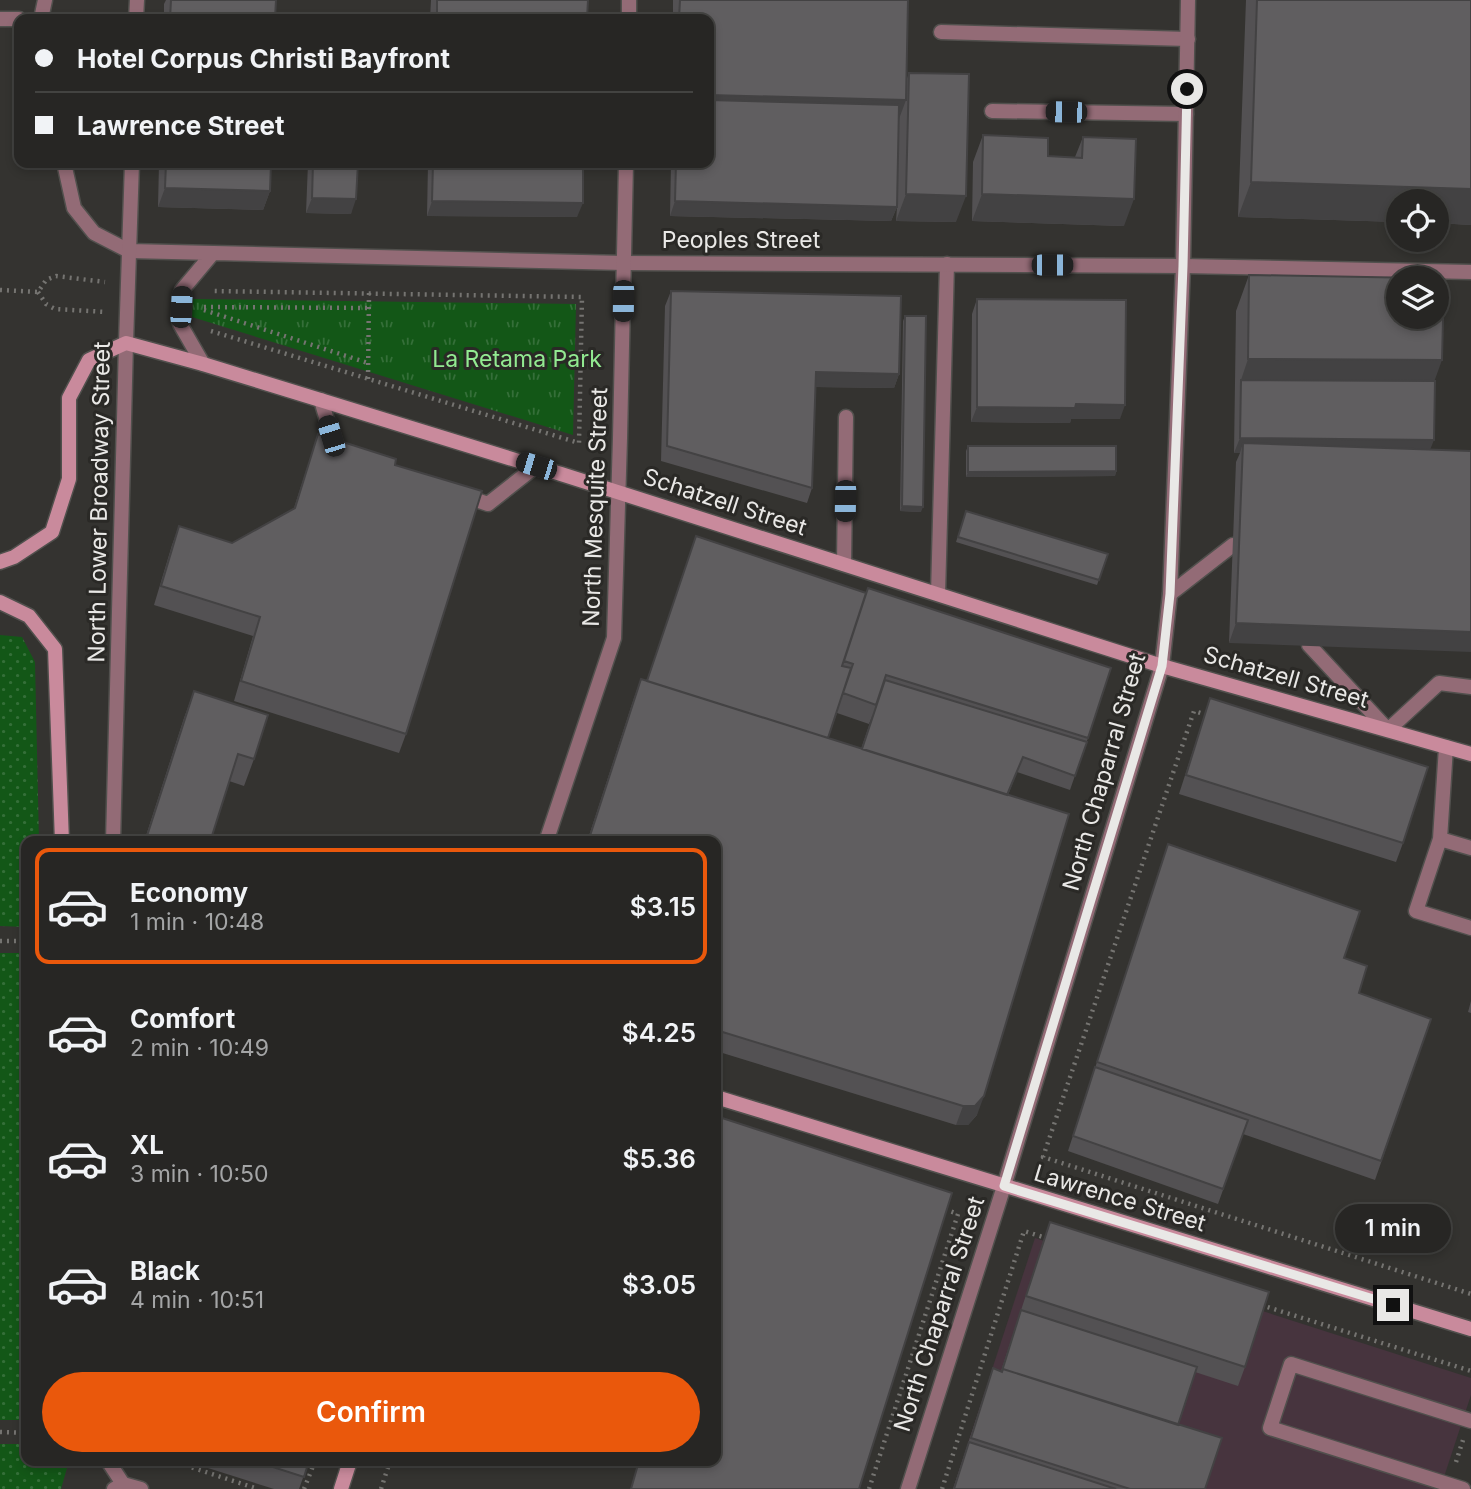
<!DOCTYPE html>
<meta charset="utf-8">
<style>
body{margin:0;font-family:Inter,sans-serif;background:#2f2e2c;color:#f1f3f6;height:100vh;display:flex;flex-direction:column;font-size:26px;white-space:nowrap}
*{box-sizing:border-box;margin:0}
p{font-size:23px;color:#a4a5a6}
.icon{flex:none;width:38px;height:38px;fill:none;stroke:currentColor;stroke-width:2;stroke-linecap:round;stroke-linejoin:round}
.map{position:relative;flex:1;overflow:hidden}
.panel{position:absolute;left:21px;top:836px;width:700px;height:630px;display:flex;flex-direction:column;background:#272624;border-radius:14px;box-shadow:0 4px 10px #0003,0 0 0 2px #434341}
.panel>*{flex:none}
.hud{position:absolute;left:14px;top:14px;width:700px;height:154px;border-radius:14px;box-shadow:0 4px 10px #0003,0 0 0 2px #434341;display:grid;align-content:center;height:154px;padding:0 21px;background:#272624}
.buttons{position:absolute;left:1386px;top:189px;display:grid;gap:14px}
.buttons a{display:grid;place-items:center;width:63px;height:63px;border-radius:50%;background:#272624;box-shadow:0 4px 10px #0003,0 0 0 2px #434341;font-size:35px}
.end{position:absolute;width:32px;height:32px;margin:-16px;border:9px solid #e9e8e6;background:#111;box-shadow:0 0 0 4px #111}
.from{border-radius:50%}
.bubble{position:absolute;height:49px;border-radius:24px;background:#272624;box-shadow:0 4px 10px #0003,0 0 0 2px #434341;font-size:23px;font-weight:600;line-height:49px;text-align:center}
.car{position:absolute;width:21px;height:42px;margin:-21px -10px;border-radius:9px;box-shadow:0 0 5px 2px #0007;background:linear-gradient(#222 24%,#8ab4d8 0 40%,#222 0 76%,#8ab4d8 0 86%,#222 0)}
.hud b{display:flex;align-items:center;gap:24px;height:66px;font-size:26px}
.hud b+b{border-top:2px solid #434341}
.hud i{width:18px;height:18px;background:#f1f3f6}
ul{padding:12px 0 0;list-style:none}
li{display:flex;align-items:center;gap:21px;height:116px;margin:0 14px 10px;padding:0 7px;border:4px solid transparent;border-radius:14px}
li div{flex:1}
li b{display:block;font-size:26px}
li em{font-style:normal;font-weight:600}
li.on{border-color:#ea580c}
li>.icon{width:63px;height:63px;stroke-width:1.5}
.button{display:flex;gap:14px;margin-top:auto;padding:14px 21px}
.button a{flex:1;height:80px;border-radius:42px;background:#ea580c;color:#fff;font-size:28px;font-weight:600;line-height:80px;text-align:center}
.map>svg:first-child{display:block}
.commercial{fill:#47343e}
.grass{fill:url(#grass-dots)}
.park{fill:url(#park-tufts)}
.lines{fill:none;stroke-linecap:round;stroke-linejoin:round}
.service-casing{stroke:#51504d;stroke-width:17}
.minor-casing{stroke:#51504d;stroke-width:17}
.tertiary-casing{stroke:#51504d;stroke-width:17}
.secondary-casing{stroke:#51504d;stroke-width:17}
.path{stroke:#757471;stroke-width:4.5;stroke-dasharray:2 5;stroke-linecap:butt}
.service{stroke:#936b76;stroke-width:14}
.minor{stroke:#936b76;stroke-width:14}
.tertiary{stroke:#936b76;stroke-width:14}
.secondary{stroke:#c98a9c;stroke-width:14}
.wall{fill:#535153;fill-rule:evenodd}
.shaded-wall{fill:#434243}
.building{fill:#605e60;stroke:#434243;stroke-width:2}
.route{stroke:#e9e8e6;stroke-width:9}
.labels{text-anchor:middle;stroke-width:6;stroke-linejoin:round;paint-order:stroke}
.street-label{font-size:23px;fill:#e9e8e6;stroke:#2a2926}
.park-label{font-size:23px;fill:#92ea91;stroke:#2a2926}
</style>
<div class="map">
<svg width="1471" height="1489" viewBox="0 0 1471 1489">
<defs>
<pattern id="grass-dots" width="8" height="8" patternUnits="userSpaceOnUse" patternTransform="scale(1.75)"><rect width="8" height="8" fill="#135717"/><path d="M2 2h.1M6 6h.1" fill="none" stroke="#356f39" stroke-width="1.8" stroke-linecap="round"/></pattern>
<pattern id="park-tufts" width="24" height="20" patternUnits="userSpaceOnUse" patternTransform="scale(1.75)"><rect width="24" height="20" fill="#135717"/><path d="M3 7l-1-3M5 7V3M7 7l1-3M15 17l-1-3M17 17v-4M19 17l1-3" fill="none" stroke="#356f39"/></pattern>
</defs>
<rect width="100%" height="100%" fill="#343330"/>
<path class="commercial" d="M1035 1238 1471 1378V1395L1440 1489H953Z"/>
<path class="grass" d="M0 635 22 637 35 662 39 842H26V927L0 926Z
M0 953H26V1420H0Z
M0 1444H26V1461H69L61 1489H0Z"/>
<path class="park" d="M193 299 576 304 573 435 192 317Z"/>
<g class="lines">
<g class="service-casing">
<path id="service" d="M941 32 1188 39
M992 111 1186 114
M321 400 337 454H339
M461 495 488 504 536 466
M844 564 846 417
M938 594 947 264
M1170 594 1233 545
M1309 645 1388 730 1439 683 1471 687
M1440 839 1446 747
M1471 848 1440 839 1416 911 1471 928
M1463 1489 1270 1428 1291 1364 1471 1421"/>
</g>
<g class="minor-casing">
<path id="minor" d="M0 19H19
M41 19 45 0
M64 163 74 208 94 233 129 251 624 263 1183 266 1471 272
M203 364 180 324 182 290 213 253
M113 842 126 343
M108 1461 123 1484"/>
</g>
<g class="tertiary-casing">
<path id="tertiary" d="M136 19 137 0
M629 19V0
M126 343 132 163
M546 842 614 638 620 438 626 163
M114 1489 123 1484 141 1489
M908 1489 1004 1186 1162 666 1170 594 1183 266 1188 0"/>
</g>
<g class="secondary-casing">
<path id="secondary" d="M0 562 14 557 52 532 69 479V398L89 360 126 343 203 364 561 474 1162 666 1471 754
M0 602 29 616 55 649 62 842
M716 1097 1471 1329
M341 1489 350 1461"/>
</g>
<path class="path" d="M0 290 38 292 46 280 56 276 105 282
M38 292 46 304 55 309 106 312
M204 307 369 308
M204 310 368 363
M211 331 579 443 582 297 212 291
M368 379 369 293
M1207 715 1194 711 1043 1157 1471 1294
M0 941H26
M1261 1305 1471 1371
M0 1432 26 1433
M172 1461 258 1489
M1456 1462 1463 1440
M304 1489 315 1461
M381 1489 390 1461
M869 1489 958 1214 944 1209
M942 1489 1024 1231 1049 1239"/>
<use href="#service" class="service"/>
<use href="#minor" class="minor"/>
<use href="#tertiary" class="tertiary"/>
<use href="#secondary" class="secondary"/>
</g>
<path class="wall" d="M166 0H276L275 19H164V4Z
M431 0H588L587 19H430Z
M673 0H908L906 81 909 73 956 222 896 221 897 207 891 221 670 216 671 163H709V19H673Z
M1246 0H1471V225L1437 223V201H1398V222L1238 217Z
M983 135 1048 156 1075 157 1083 137 1124 226 972 221 973 162Z
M159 163H271L270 191 263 210 158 207Z
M308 163H358L351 214 306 213Z
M428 163H583L577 217 427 216Z
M1249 275 1421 278 1229 643 1236 462 1240 453H1234L1236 311Z
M671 291 899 374 894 388 816 387 812 488 807 503 661 461 665 306Z
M977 299 1120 419H1071L1070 423 971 422 972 314Z
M905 316 921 512 900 511 903 321Z
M318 434 395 465 406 734 399 753 234 701 253 636 154 605 172 545 179 526 232 543 294 508Z
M968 446 1116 471 1115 476 966 477V451Z
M966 511 1108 554 1097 585 956 542Z
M696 536 1088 738 1070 790 1017 772 1008 795 977 1115 968 1125H956L716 1051V842H587L634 698 641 679 647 681ZM837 713 869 724 873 714 861 749 828 738Z
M194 691 254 759 244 786 229 781 210 842H144L184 718Z
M1210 698 1403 843 1396 862 1179 794Z
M1168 844 1344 958 1359 993 1431 1019 1375 1180 1243 1134 1218 1204 1068 1151Z
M1471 1001V1013L1468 1012Z
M1050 1222 1245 1367 1238 1386 1195 1372 1178 1425 1205 1489H953L993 1368 1001 1371Z
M189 1461H309L299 1489H274L189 1462Z"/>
<path class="shaded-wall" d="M709 95 906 100 899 119 709 114Z
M1251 182 1471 189V225L1437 223V201H1398V222L1238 217Z
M165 188 270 191 263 210 158 207Z
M906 194 966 196 956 222 896 221Z
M982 194 1134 199 1124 226 972 221Z
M312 198 356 199 351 214 306 213Z
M432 201 583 203 577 217 427 216Z
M675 201 897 207 891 221 670 216Z
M1248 359 1442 360 1429 396 1241 380Z
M816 372 899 374 894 388 811 387Z
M1076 404 1125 405 1120 419H1071L1070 423 971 422 977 407Z
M1240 438 1434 440 1428 455 1243 443 1240 453H1234Z
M1116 471 1115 476 966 477 968 472Z
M902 506 923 507 921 512 900 511Z
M1236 623 1471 632V652L1229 643Z
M984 1096 977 1115 968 1125H956L963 1106Z"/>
<path class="building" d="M171 0H276L275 19H170Z
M437 0H588L587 19H437Z
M680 0H908L906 100 709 95V19H679Z
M1257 0H1471V189L1251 182Z
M909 73 969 74 966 196 906 194Z
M709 100 899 105 897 207 675 201 676 163H709Z
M983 135 1048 138V156L1082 158 1083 137 1136 139 1134 199 982 194Z
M166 163H271L270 191 165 188Z
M313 163H358L356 199 312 198Z
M433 163H583V203L432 201Z
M1249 275 1421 278H1398V317H1437V279H1444L1442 360 1248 359Z
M671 291 901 296 899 374 816 372 812 488 667 446Z
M977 299 1126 300 1125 405 1076 404 1075 408 977 407Z
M905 316H926L923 507 902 506Z
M1241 380 1435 381 1434 440 1240 438Z
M318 434 396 459 395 465 482 491 406 734 241 681 260 617 161 586 179 526 232 543 295 508Z
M1243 443 1471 451V632L1236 623Z
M968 446H1116V471L968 472Z
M966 511 1108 554 1099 580 958 537Z
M696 536 866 593 842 666 851 668 828 738 647 681Z
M868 588 1111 668 1088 738 886 675 876 705 843 693 853 664 844 661Z
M641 679 1069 814 984 1096 975 1106H963L716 1030V842H588Z
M885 680 1087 742 1075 776 1023 757 1007 795 862 749Z
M194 691 268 715 254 759 238 754 210 842H166L147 836Z
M1210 698 1428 767 1403 843 1186 775Z
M1168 844 1360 911 1344 958 1367 966 1359 993 1431 1019 1381 1161 1097 1062Z
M1095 1067 1248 1120 1223 1189 1073 1136Z
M716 1116 952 1193 859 1489H631L639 1461H716Z
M1050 1222 1269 1292 1245 1367 1026 1296Z
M1021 1310 1197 1367 1178 1425 1003 1369 1002 1371Z
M993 1368 1002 1372 1003 1369 1222 1438 1205 1489H1130L971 1438Z
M969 1442 1116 1489H954Z
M254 1461H309L304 1477Z"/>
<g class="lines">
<path class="route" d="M1187 89 1183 266 1170 594 1162 666 1004 1186 1393 1305"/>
</g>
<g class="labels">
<g class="street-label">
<text x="741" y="248">Peoples Street</text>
<text transform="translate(99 502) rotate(-89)" y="8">North Lower Broadway Street</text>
<text transform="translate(725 502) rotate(18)" y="8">Schatzell Street</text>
<text transform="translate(595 507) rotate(-88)" y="8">North Mesquite Street</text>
<text transform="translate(1286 677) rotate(16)" y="8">Schatzell Street</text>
<text transform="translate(1104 772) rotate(-74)" y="8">North Chaparral Street</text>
<text transform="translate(1120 1198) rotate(17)" y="8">Lawrence Street</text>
<text transform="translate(939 1314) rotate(-72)" y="8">North Chaparral Street</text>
</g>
<g class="park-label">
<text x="517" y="367">La Retama Park</text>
</g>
</g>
</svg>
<div class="buttons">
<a><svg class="icon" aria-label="locate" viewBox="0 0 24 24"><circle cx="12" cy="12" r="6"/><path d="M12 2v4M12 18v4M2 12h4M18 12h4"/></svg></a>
<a><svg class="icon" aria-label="layers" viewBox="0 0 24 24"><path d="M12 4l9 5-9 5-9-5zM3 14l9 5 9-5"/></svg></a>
</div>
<i class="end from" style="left:1187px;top:89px"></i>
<i class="end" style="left:1393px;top:1305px"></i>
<div class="bubble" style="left:1335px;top:1204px;width:116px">1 min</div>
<i class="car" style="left:1066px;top:112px;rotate:271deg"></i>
<i class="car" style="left:1052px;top:265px;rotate:90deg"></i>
<i class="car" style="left:623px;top:301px;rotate:181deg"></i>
<i class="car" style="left:181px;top:307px;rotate:3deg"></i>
<i class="car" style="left:331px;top:436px;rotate:343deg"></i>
<i class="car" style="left:536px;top:466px;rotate:287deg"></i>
<i class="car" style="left:845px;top:501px;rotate:181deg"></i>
<div class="hud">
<b><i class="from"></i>Hotel Corpus Christi Bayfront</b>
<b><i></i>Lawrence Street</b>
</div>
<section class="panel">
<ul>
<li class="on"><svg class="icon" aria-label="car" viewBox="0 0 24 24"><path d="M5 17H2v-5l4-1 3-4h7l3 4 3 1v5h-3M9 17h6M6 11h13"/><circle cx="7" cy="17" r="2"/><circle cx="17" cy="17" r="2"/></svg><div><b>Economy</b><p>1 min · 10:48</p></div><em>$3.15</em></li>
<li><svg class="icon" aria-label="car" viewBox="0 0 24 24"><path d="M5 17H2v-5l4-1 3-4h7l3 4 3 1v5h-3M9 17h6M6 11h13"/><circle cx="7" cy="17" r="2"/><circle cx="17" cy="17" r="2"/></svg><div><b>Comfort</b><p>2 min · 10:49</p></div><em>$4.25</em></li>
<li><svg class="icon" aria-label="car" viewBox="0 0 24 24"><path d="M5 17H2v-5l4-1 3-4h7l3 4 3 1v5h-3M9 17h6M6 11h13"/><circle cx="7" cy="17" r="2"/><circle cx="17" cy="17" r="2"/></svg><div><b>XL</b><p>3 min · 10:50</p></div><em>$5.36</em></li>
<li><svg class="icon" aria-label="car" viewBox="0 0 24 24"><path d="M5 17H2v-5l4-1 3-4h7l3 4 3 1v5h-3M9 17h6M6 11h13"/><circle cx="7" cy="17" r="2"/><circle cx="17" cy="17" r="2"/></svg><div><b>Black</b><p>4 min · 10:51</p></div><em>$3.05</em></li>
</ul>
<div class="button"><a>Confirm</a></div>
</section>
</div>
